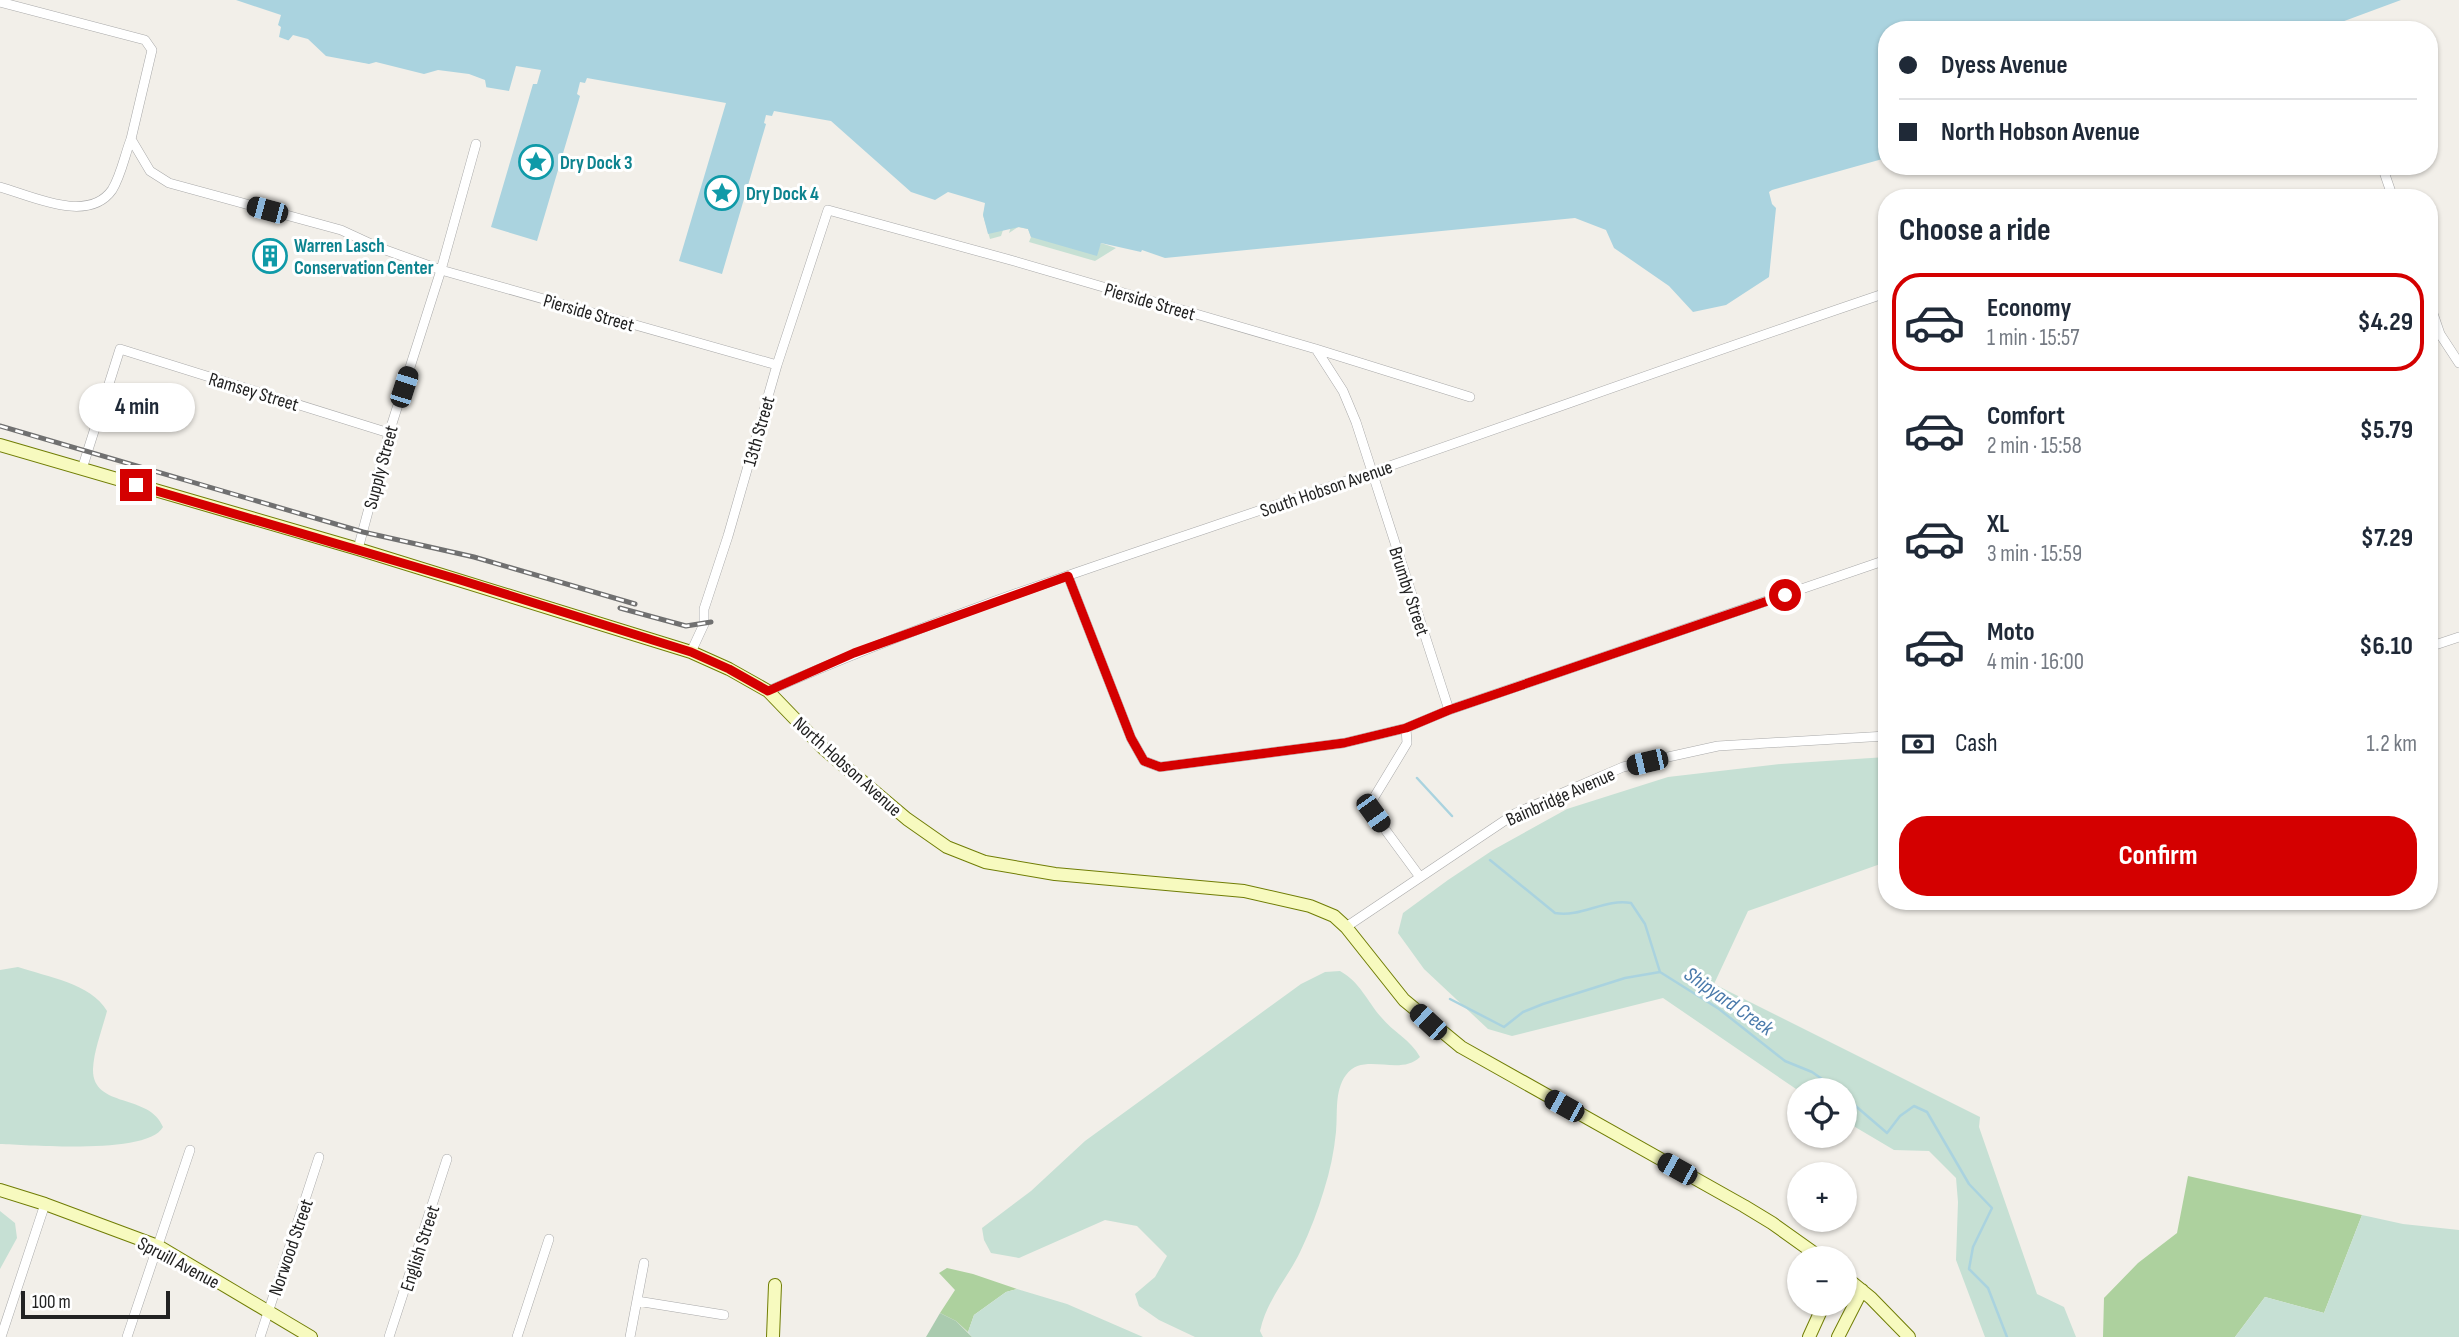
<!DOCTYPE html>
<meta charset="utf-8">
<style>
body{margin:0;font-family:"Sofia Sans Condensed",sans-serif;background:#f6f6f7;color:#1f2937;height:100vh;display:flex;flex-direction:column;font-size:26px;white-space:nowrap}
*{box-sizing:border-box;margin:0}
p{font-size:23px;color:#747a83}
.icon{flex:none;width:38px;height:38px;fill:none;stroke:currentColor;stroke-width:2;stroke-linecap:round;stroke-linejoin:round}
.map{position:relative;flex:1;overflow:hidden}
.details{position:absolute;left:1878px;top:189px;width:560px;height:721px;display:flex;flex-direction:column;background:#fff;border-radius:28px;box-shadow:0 2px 5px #0004}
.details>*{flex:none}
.hud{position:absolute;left:1878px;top:21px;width:560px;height:154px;border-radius:28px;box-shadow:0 2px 5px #0004;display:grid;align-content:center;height:154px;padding:0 21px;background:#fff}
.tools{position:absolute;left:1787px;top:1078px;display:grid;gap:14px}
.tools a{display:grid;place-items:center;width:70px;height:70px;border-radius:50%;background:#fff;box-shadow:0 2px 5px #0004;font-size:35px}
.scale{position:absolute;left:21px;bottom:18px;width:149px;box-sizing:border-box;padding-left:7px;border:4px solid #222;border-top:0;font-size:19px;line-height:24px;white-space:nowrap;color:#222;-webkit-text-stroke:5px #fff;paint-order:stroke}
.end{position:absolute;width:32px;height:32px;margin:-16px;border:9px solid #d40000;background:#fff;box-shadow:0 0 0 4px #fff}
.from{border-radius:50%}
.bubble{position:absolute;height:49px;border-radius:24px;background:#fff;box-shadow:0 2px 5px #0004;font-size:23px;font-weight:700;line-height:49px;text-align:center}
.car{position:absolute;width:21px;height:42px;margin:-21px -10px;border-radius:9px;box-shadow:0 0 5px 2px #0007;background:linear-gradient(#222 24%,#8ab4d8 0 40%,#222 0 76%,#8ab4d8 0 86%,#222 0)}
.hud b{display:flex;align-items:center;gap:24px;height:66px;font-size:26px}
.hud b+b{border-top:2px solid #e0e1e3}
.hud i{width:18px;height:18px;background:#1f2937}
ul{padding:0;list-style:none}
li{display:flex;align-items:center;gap:21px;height:98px;margin:0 14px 10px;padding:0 7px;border:4px solid transparent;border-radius:28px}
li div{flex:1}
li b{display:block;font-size:26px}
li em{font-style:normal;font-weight:700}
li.selected{border-color:#d40000}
li>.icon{width:63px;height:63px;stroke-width:1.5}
h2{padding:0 21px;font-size:32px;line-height:84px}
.pay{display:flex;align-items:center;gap:18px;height:77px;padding:0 21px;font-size:26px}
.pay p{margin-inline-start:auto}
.cta{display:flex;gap:14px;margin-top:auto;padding:14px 21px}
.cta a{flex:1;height:80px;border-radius:28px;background:#d40000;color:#fff;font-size:28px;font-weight:700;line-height:80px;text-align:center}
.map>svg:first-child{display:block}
.forest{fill:#add19e}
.wetland{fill:#c6e0d4}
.cemetery{fill:#aacbaf}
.water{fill:#aad3df}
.pier{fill:#f2efe9}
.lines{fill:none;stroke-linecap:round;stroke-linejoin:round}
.stream{stroke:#aad3df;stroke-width:2.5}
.street-casing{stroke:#a9a9a9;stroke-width:10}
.secondary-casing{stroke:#707d05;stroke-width:14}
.street{stroke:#fff;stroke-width:9}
.secondary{stroke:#f7fabf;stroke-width:12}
.rail-casing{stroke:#707070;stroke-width:5}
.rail{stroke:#fff;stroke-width:2.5;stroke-dasharray:8;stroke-linecap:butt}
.route{stroke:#d40000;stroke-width:9}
.labels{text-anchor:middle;stroke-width:6;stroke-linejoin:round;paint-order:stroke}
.culture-label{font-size:19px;font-weight:bold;fill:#0d838f;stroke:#fff;text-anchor:start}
.street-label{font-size:19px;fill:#222;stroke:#fff}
.water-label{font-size:21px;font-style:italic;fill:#4a7aab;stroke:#fff}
</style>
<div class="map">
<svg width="2459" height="1337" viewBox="0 0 2459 1337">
<rect width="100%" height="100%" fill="#f2efe9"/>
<path class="forest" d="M2188 1176 2362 1215 2324 1313 2265 1297 2235 1337H2103L2104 1298 2138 1263 2177 1233Z
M947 1268 973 1274 1017 1289 1006 1292 974 1315 968 1332 956 1321 940 1313 955 1290 939 1273Z"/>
<path class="wetland" d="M985 207 1098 250 1101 243 1116 248 1095 261 1029 242 1031 237 1028 229 1018 227 1009 233 1013 220 1007 218 1001 236 990 239 983 215Z
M1886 757V862L1748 911 1714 984 1980 1117 1979 1127 2037 1294 2064 1307 2076 1337H1985L1956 1260 1958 1202 1956 1178 1929 1151 1894 1150 1845 1121 1844 1090 1799 1091 1663 998 1512 1036 1488 1029 1424 969 1398 933 1403 913 1448 880 1493 850 1567 809 1668 777 1781 764Z
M18 967C47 977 91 983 107 1011 102 1030 94 1050 93 1069 92 1109 150 1093 163 1127 148 1155 31 1145 0 1144V970Z
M1340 971C1360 982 1367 1001 1381 1017 1393 1032 1411 1040 1420 1057 1400 1077 1363 1051 1346 1075 1334 1091 1338 1114 1336 1132 1334 1152 1330 1171 1324 1190 1318 1210 1310 1231 1301 1250 1288 1278 1267 1299 1260 1331L1263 1337H1195L1159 1320 1139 1306 1135 1294 1155 1277 1167 1256 1137 1226 1105 1220 1019 1258 991 1253 984 1240 982 1228 1031 1191 1085 1141 1301 984 1325 972Z
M0 1211 15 1223 17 1238 0 1269Z
M2362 1215 2403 1224 2459 1230V1337H2235L2265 1297 2324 1313Z
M1017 1289 1067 1304 1143 1337H972L968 1332 974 1315 1006 1292Z"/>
<path class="cemetery" d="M940 1313 956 1321 972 1337H926Z"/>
<path class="water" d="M236 0H2401L2320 30H1886V158L1772 190 1769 192 1772 204 1776 208 1769 277 1726 305 1693 312 1669 286 1614 248 1606 230 1575 218 1165 258 1142 250 1141 252 1101 243 1097 256 1031 237 1028 229 1019 227 988 234 983 215 985 203 948 192 935 200 911 192 831 121 774 111 772 116 766 115 764 123 766 124 722 274 679 261 726 103 587 78 585 83 580 82 577 94 580 96 537 241 491 227 533 84H537L541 70 516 66 509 91 485 87 481 82 439 74 421 78 373 65 323 57 306 40 294 36 290 41 279 37 281 27 278 25 281 15Z"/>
<path class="pier" d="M293 35 308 39 326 56 369 64 376 62 424 74 438 70 469 74 485 80 487 91 479 85 439 77 420 82 372 68 322 60 303 41H288Z"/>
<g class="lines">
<path class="stream" d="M1417 778 1452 816
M1490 860 1555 913C1581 918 1605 898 1631 903L1645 924 1660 972 1719 1009 1785 1061 1812 1072 1838 1090
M1450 999 1504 1027 1523 1012 1543 1004 1625 978 1660 972
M1844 1096 1887 1133 1900 1116 1914 1106 1927 1112 1969 1184 1992 1208 1973 1247 1969 1269 1988 1288 2007 1337"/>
<g class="street-casing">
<path id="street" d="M0 2 145 40 152 50 131 139
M2382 166 2393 198
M0 187C32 196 88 224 112 190 121 176 125 154 131 139L150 171 169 183 341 230 380 248 441 270 777 365
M2429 302 2440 334 2459 363
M1316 349 1343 391 1356 422 1449 710
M82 469 120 349 389 433
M358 549 389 433 441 270 476 144
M1068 576 1131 738 1144 761 1160 767 1344 743 1406 728 1449 710 1886 560
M2429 647 2459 637
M691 652 704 624V609L728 536 777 365 828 210 1014 261 1316 349 1470 397
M768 691C946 612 1133 554 1317 491 1507 426 1696 357 1886 293
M1406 728 1407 743 1370 804 1373 813 1420 877
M1346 927 1516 813 1623 767 1718 746 1886 736
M637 1301 724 1315
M1 1337 45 1204
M127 1337 190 1150
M260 1337 319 1157
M389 1337 447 1159
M517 1337 549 1239
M630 1337 644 1263"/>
</g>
<g class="secondary-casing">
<path id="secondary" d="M0 445 358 549 691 652 729 669 768 691 824 749 907 819 947 847 985 862 1055 874 1244 891 1310 906 1334 916 1346 927 1404 1000 1461 1047 1744 1206 1772 1223 1821 1258
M0 1190 45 1204 158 1246 311 1337
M1844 1276 1871 1298 1909 1337
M773 1337 775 1285
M1809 1337 1824 1304
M1838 1337 1862 1290"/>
</g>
<use href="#street" class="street"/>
<use href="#secondary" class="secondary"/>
<g class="rail-casing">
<path id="rail" d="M0 426 363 532 474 557 635 604
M620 608 686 626 711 622"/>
</g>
<use href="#rail" class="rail"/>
</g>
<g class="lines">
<path class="route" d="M136 485 457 579 691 652 729 669 768 691 854 653 1068 576 1131 738 1144 761 1160 767 1344 743 1406 728 1449 710 1785 595"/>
</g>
<defs>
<g id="sight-ring" transform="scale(1.75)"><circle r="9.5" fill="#fff" stroke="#0f9aa8" stroke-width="1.5"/><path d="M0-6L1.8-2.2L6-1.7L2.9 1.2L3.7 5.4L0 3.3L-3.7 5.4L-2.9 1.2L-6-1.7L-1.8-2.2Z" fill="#0f9aa8"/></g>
<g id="building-ring" transform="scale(1.75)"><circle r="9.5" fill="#fff" stroke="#0f9aa8" stroke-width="1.5"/><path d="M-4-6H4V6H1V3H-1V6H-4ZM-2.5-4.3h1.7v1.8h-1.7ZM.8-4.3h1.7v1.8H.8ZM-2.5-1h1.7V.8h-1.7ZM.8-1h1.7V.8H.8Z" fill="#0f9aa8"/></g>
</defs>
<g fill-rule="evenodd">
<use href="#sight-ring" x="536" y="162"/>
<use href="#sight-ring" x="722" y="193"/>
<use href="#building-ring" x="270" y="256"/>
</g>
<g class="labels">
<g class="culture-label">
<text x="560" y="169">Dry Dock 3</text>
<text x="746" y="200">Dry Dock 4</text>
<text x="294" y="252">Warren Lasch<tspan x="294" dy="22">Conservation Center</tspan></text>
</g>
<g class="street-label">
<text transform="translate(1150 301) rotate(16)" y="7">Pierside Street</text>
<text transform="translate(589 312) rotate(16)" y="7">Pierside Street</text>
<text transform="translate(254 391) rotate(17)" y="7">Ramsey Street</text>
<text transform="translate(758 431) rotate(-74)" y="7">13th Street</text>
<text transform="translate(380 467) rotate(-75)" y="7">Supply Street</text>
<text transform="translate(1326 488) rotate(-19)" y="7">South Hobson Avenue</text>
<text transform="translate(1410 591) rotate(72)" y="7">Brumby Street</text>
<text transform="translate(848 766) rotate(42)" y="7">North Hobson Avenue</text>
<text transform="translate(1560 796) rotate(-24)" y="7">Bainbridge Avenue</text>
<text transform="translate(290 1247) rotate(-71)" y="7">Norwood Street</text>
<text transform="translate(419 1248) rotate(-72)" y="7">English Street</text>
<text transform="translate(179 1262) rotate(28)" y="7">Spruill Avenue</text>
</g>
<g class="water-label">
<text transform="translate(1729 1001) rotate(35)" y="7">Shipyard Creek</text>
</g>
</g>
</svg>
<div class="tools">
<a><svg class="icon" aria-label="locate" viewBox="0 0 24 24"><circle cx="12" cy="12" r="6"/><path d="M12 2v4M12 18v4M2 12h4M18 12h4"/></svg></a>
<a>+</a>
<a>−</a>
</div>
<div class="scale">100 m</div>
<i class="end from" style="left:1785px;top:595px"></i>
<i class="end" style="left:136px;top:485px"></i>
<div class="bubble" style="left:79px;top:383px;width:116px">4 min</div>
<i class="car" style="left:267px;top:210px;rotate:285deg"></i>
<i class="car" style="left:404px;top:387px;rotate:18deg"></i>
<i class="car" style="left:1647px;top:762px;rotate:257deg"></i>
<i class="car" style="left:1373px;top:813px;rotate:144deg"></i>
<i class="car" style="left:1428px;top:1022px;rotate:313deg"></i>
<i class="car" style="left:1564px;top:1106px;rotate:299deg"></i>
<i class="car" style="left:1677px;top:1169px;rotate:299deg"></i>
<div class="hud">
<b><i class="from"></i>Dyess Avenue</b>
<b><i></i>North Hobson Avenue</b>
</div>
<section class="details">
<h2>Choose a ride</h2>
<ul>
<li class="selected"><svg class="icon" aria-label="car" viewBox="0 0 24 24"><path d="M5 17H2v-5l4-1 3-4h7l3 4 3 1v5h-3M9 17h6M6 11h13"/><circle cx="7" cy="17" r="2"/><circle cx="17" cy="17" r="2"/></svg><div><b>Economy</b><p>1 min · 15:57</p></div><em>$4.29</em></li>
<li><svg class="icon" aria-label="car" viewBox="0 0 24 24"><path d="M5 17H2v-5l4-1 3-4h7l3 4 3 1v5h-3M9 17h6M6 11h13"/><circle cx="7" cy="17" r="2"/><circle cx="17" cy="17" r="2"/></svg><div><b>Comfort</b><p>2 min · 15:58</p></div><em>$5.79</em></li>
<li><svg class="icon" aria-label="car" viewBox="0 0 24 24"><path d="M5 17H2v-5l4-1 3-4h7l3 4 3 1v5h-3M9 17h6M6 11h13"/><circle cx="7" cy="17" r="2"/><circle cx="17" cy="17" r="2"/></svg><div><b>XL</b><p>3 min · 15:59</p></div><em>$7.29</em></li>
<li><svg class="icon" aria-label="car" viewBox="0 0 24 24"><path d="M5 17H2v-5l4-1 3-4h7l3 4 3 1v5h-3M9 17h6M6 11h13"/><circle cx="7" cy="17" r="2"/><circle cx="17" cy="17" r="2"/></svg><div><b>Moto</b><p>4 min · 16:00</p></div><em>$6.10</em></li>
</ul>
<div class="pay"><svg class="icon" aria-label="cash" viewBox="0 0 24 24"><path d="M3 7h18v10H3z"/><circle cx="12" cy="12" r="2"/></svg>Cash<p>1.2 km</p></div>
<div class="cta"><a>Confirm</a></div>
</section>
</div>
